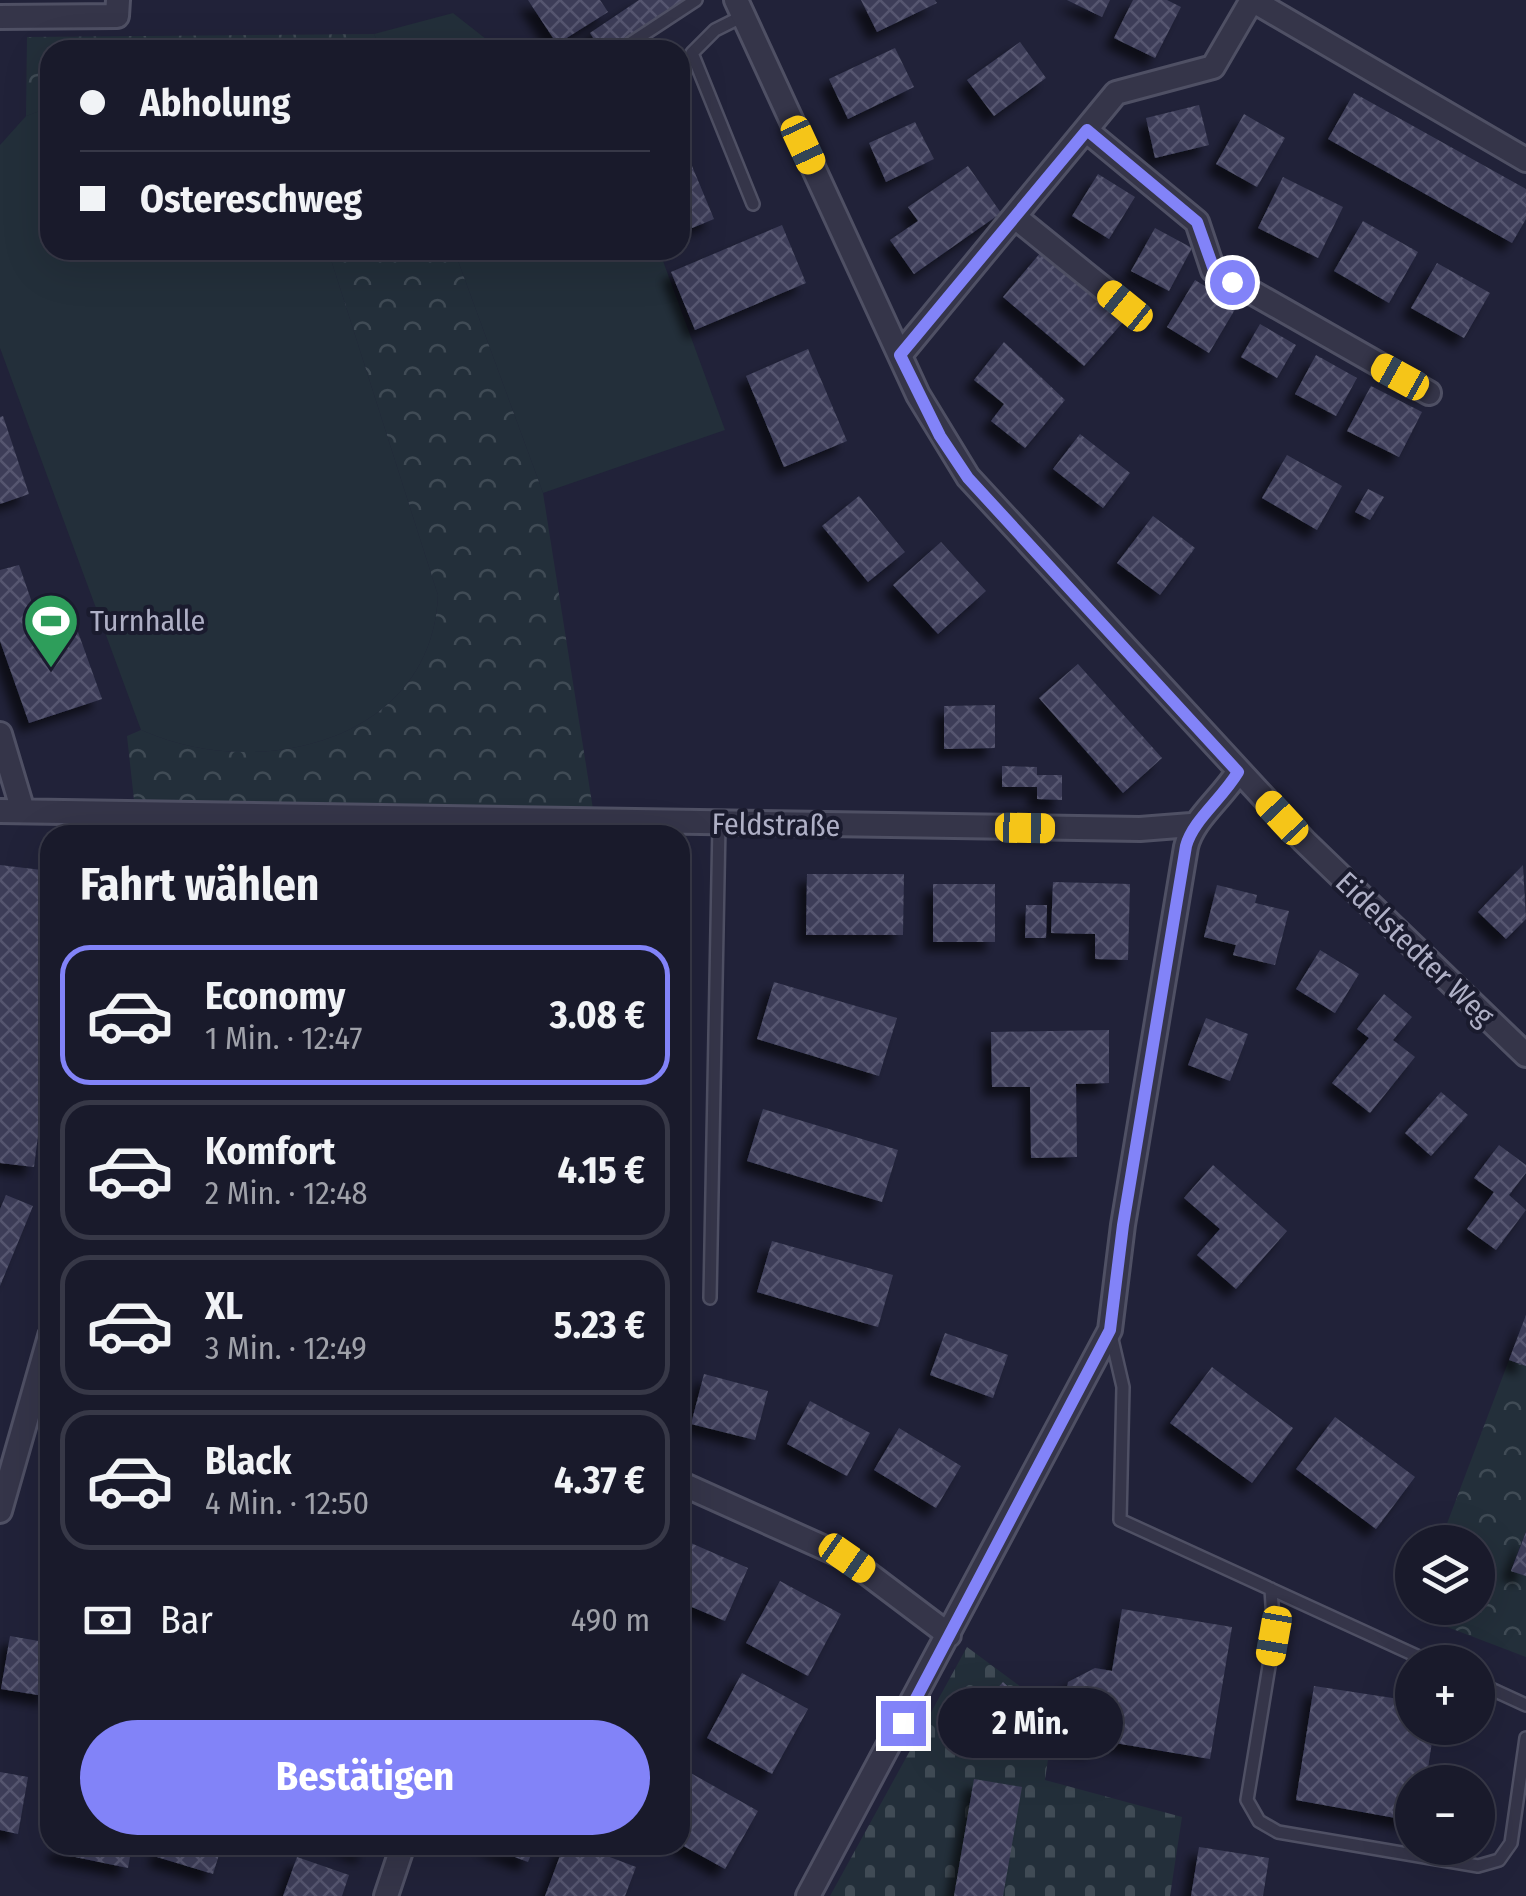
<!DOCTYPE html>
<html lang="de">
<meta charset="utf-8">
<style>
body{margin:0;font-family:"Fira Sans Condensed",sans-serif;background:#262737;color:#f1f3f6;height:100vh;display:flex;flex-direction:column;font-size:38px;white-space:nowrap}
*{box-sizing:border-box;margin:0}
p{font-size:32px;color:#9fa1a9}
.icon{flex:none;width:55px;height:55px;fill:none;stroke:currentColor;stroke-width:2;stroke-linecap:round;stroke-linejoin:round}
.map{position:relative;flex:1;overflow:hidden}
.drawer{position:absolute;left:40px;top:825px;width:650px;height:1030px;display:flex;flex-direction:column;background:#191a2b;border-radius:30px;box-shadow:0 10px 40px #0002,0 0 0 2px #373847}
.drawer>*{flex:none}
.hud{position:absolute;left:40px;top:40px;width:650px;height:220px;border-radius:30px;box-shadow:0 10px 40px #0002,0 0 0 2px #373847;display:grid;align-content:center;height:220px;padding:0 40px;background:#191a2b}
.tools{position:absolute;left:1395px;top:1525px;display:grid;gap:20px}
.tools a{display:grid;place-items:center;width:100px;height:100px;border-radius:50%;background:#191a2b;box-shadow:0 10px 40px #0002,0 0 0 2px #373847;font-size:50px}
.end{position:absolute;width:45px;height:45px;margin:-22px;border:12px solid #8283f8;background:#fff;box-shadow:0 0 0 5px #fff}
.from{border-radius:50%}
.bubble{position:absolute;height:70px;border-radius:35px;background:#191a2b;box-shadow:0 10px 40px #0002,0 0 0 2px #373847;font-size:32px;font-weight:700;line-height:70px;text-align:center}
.car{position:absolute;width:30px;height:60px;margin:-30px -15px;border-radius:12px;box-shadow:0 0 8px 2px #0007;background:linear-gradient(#f5c518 24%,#345 0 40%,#f5c518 0 76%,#345 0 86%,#f5c518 0)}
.hud b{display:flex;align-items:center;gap:35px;height:95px;font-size:38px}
.hud b+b{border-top:2px solid #373847}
.hud i{width:25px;height:25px;background:#f1f3f6}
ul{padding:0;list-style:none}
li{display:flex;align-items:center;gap:30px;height:140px;margin:0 20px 15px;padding:0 20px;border:5px solid #373847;border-radius:30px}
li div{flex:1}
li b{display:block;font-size:38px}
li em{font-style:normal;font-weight:700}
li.current{border-color:#8283f8}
li>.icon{width:90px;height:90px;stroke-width:1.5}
h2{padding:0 40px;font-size:45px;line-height:120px}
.pay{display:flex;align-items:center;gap:25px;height:110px;padding:0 40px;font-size:38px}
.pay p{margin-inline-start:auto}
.cta{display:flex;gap:20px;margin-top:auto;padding:20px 40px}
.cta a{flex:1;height:115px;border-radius:60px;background:#8283f8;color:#fff;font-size:40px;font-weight:700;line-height:115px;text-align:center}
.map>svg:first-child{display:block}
.green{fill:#232f3a}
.cemetery{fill:url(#cemetery-stones)}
.park{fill:url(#park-crowns)}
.building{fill:url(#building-cross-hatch);filter:url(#shadow)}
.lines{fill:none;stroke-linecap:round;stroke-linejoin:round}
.lane-casing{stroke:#4f5064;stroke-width:16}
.street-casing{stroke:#4f5064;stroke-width:28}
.lane{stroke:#353549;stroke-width:11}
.street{stroke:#353549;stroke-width:22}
.route{stroke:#8283f8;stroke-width:12}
.labels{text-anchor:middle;stroke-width:8;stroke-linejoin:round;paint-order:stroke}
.poi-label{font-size:30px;fill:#afb0c6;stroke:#1a1b2e;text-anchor:start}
.street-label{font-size:30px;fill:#afb0c6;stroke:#1a1b2e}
</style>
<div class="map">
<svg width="1526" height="1896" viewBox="0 0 1526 1896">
<defs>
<pattern id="cemetery-stones" width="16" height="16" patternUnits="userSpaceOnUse" patternTransform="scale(2.5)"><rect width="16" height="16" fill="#232f3a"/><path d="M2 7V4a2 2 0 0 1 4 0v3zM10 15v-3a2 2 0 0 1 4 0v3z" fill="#404b55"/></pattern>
<pattern id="park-crowns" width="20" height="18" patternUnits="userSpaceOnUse" patternTransform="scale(2.5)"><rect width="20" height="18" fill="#232f3a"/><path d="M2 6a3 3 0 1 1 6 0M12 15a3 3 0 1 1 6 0" fill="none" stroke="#404b55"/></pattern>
<pattern id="building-cross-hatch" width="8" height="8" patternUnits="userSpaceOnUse" patternTransform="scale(2.5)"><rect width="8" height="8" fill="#3d3e59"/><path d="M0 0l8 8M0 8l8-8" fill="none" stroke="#56576f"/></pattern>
<filter id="shadow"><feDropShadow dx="-9" dy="9" stdDeviation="5" flood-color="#0009"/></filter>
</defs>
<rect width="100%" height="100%" fill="#212239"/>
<path class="green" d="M453 13 500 50H380L374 34Z
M50 107V250H328L438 595C432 744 255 782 141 730L0 348V145L26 116Z
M454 250H659L725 430 543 493Z"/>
<path class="cemetery" d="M967 1647 1055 1712 1045 1780 1182 1817 1170 1896H830Z"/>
<path class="park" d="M374 34 380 50H50V107L26 116 27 37Z
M328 250H454L543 493 595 822 135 809 127 736 141 730C255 782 432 744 438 595Z
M1509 1360 1526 1366V1531L1511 1570 1526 1576V1657L1413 1614 1415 1608H1478V1542H1440Z"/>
<path class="building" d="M528 0H600L608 12 557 44Z
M639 0H686L610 50H601L590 33Z
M861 0H935L937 3 877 32Z
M1067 0H1110L1102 17Z
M1133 0H1167L1181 7 1155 58 1114 38Z
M1020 42 1046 78 994 116 967 80Z
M895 48 914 87 848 119 829 79Z
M1354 93 1526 189V219L1512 243 1328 139Z
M1199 105 1209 145 1155 158 1146 118Z
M1244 114 1285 138 1257 187 1216 164Z
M915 122 934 159 886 182 869 143Z
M680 137 714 219 680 233Z
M968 166 1001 213 914 274 890 240 918 221 908 207Z
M1098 174 1135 197 1109 239 1072 216Z
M1283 177 1343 207 1318 258 1258 228Z
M1363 221 1418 252 1389 303 1334 271Z
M782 225 806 283 695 330 671 272Z
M1155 228 1192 248 1169 291 1131 271Z
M1042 251 1124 321 1084 366 1003 297Z
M1437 263 1490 293 1464 338 1411 308Z
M1195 280 1237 306 1209 353 1167 327Z
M1260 324 1296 345 1277 378 1241 357Z
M1004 342 1065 400 1025 448 991 421 1004 404 974 380Z
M808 349 847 441 784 467 746 376Z
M1316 355 1357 378 1336 416 1295 394Z
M1371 386 1422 412 1399 457 1347 431Z
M3 416 29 494 0 504V417Z
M1080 434 1130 473 1103 508 1053 469Z
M1287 455 1342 486 1317 530 1262 498Z
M1368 489 1384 497 1370 520 1355 512Z
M859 496 905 552 868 582 822 526Z
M1153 516 1195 548 1160 595 1117 563Z
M941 542 986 591 938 634 893 585Z
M19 565 37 617 69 607 102 699 29 723 0 641V570Z
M1078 664 1162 758 1123 793 1039 698Z
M995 705V748L944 749V706Z
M1002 766 1037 767V775H1062V800L1037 799V787H1002Z
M0 865 50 871 46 945 50 946V983L45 1020H50V1042L34 1167 0 1163Z
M1523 865 1526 919 1506 939 1478 912Z
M807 874H904L903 935H806Z
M1053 882 1130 884 1128 960 1095 959V934L1051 933Z
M933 884H995V942H933Z
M680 885H691L689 1000H680Z
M1217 885 1257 895 1255 903 1289 911 1275 965 1233 955 1236 945 1204 937Z
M1026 905H1047L1046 938H1025Z
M1320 950 1359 974 1335 1013 1296 989Z
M774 982 897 1018 879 1076 757 1039Z
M1384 994 1412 1017 1393 1040 1415 1057 1370 1113 1332 1083 1369 1038 1357 1029Z
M1206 1018 1248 1034 1230 1081 1188 1065Z
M1109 1030V1083L1076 1084 1077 1157 1031 1158 1030 1087H992L991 1032Z
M1441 1092 1468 1115 1431 1156 1405 1133Z
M763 1109 898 1150 882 1202 747 1161Z
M1499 1145 1526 1165V1173L1509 1195 1526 1210 1496 1250 1467 1229 1494 1192 1474 1178Z
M1213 1165 1287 1231 1236 1289 1197 1255 1220 1229 1184 1198Z
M6 1195 33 1206 0 1286V1209Z
M772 1241 893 1275 878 1327 757 1292Z
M1526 1315V1366L1509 1360Z
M945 1333 1008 1355 993 1398 930 1375Z
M1212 1367 1293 1428 1252 1483 1170 1423Z
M704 1374 768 1391 755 1440 691 1424Z
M810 1401 870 1433 847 1476 787 1444Z
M1335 1417 1415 1477 1376 1529 1296 1469Z
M899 1428 961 1466 936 1508 874 1470Z
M1526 1532V1576L1511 1571Z
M684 1540 748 1568 725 1621 680 1602Z
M780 1581 841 1614 808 1676 746 1643Z
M1122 1609 1232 1627 1210 1759 1097 1740 1095 1749 1058 1743 1068 1682 1095 1668 1112 1671Z
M10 1636 50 1643V1697L1 1689Z
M742 1673 808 1709 772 1774 707 1738Z
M1003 1682 1035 1711 1008 1740 976 1711Z
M1314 1686 1412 1701V1728H1434L1426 1782H1412V1821L1296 1800Z
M680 1767 758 1811 725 1869 680 1844Z
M0 1772 28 1777 18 1834 0 1830Z
M974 1779 1022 1787 1003 1896H954Z
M58 1845H132L128 1868 56 1853Z
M161 1845H222L213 1874 157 1857Z
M337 1845H368L365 1855Z
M483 1845H535L528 1862Z
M564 1845H578L636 1867 625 1896H545Z
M1199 1847 1269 1858 1263 1896H1191Z
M297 1857 349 1875 342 1896H283Z"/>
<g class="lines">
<g class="lane-casing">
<path id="lane" d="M743 16 715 30 692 53 753 204
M620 50 696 0
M710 1298 719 824
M1111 1335 1123 1387 1120 1520 1430 1662
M1271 1589 1274 1636 1247 1800 1259 1821 1278 1832 1478 1866 1499 1860 1511 1843 1526 1738
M1478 1683 1526 1705"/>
</g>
<g class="street-casing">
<path id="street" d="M736 0 918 395 968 477 1304 841 1526 1055
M0 17 117 16 118 0
M1087 131 1197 222 1213 270 1429 393
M1015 217 1125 306
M900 355 1116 93 1213 67 1252 0 1526 160
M0 734 23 811
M0 811 1140 829 1191 825
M680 1483 847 1558 949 1635
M0 1511 50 1336
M386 1896 403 1845
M808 1896 1110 1330 1123 1225 1186 847C1192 820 1221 799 1238 772"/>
</g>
<use href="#lane" class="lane"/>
<use href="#street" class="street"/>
</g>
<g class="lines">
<path class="route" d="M903 1723 1110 1330 1123 1225 1186 846C1193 820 1222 799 1238 772L968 478 940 436 900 355 1087 130 1197 222 1214 270 1232 282"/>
</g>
<defs>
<g id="stadium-pin" transform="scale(2.875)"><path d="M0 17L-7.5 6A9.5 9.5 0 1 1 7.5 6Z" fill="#2e9e5b" stroke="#1a1b2e"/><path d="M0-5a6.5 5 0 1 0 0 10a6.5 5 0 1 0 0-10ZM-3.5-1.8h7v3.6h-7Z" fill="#fff"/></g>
</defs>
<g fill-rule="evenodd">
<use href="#stadium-pin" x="51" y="621"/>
</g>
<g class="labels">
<g class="poi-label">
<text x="90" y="631">Turnhalle</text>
</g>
<g class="street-label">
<text transform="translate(776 825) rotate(1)" y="10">Feldstraße</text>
<text transform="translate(1415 949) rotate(44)" y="10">Eidelstedter Weg</text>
</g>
</g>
</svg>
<div class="tools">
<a><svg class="icon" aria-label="layers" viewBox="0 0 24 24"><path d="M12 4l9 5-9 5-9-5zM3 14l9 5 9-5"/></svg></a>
<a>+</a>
<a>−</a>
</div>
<i class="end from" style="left:1232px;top:282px"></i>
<i class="end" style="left:903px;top:1723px"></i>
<div class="bubble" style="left:938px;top:1688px;width:185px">2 Min.</div>
<i class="car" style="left:803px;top:145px;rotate:155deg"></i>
<i class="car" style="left:1125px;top:306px;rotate:309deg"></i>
<i class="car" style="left:1400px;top:377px;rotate:299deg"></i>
<i class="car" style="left:1282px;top:818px;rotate:317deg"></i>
<i class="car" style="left:1025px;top:828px;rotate:91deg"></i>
<i class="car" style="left:847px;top:1558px;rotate:125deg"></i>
<i class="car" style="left:1274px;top:1636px;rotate:190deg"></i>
<div class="hud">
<b><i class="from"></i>Abholung</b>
<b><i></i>Ostereschweg</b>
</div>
<section class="drawer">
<h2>Fahrt wählen</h2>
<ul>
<li class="current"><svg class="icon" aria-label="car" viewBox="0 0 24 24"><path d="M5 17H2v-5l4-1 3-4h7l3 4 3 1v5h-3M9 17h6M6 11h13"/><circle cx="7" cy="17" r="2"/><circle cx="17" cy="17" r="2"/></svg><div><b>Economy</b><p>1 Min. · 12:47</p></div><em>3.08 €</em></li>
<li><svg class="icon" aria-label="car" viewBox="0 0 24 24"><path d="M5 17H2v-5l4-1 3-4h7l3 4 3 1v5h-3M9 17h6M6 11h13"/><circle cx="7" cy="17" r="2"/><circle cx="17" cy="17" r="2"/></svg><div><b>Komfort</b><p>2 Min. · 12:48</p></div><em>4.15 €</em></li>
<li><svg class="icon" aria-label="car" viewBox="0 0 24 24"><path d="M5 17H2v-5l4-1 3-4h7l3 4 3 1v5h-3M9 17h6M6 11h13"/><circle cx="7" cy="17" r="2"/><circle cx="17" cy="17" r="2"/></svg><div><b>XL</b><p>3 Min. · 12:49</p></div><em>5.23 €</em></li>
<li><svg class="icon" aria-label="car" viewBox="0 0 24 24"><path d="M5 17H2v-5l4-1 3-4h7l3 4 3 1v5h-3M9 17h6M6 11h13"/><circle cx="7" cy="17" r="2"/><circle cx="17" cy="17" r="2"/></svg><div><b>Black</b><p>4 Min. · 12:50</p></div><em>4.37 €</em></li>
</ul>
<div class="pay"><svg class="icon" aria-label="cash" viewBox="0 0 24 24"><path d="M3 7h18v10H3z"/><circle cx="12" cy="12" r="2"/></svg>Bar<p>490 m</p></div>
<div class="cta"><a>Bestätigen</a></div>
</section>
</div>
